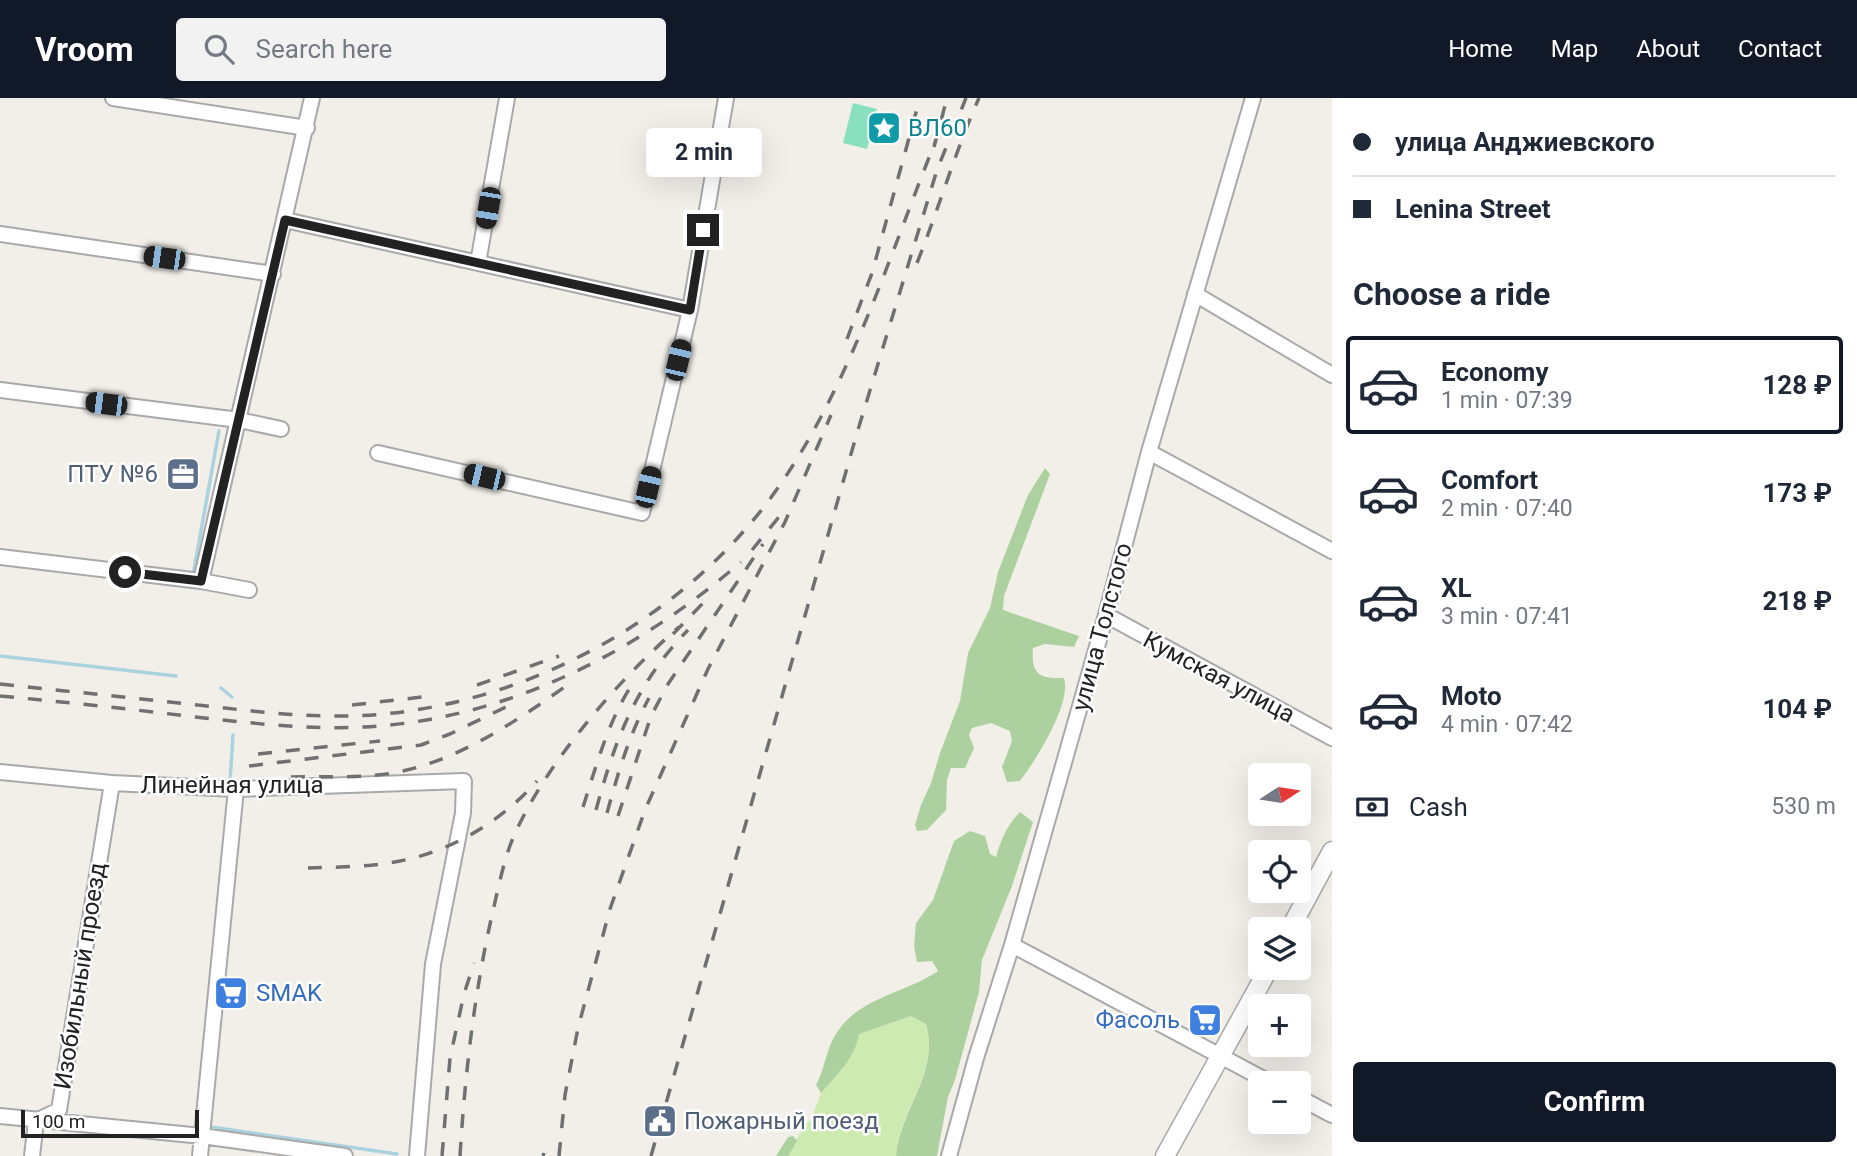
<!DOCTYPE html>
<meta charset="utf-8">
<style>
body{margin:0;font-family:Roboto,sans-serif;background:#f2f2f3;color:#1f2937;height:100vh;display:flex;flex-direction:column;font-size:26px;white-space:nowrap}
*{box-sizing:border-box;margin:0}
p{font-size:23px;color:#747a83}
.icon{flex:none;width:38px;height:38px;fill:none;stroke:currentColor;stroke-width:2;stroke-linecap:round;stroke-linejoin:round}
.map{position:relative;flex:1;overflow:hidden}
.drawer{display:flex;flex-direction:column;background:#fff;width:525px}
.drawer>*{flex:none}
.guide{display:grid;align-content:center;height:154px;padding:0 21px;background:#fff}
.needle{width:46px;rotate:78deg}
.controls{position:absolute;left:1248px;top:665px;display:grid;gap:14px}
.controls a{display:grid;place-items:center;width:63px;height:63px;border-radius:7px;background:#fff;box-shadow:0 7px 28px #0002;font-size:35px}
.scale{position:absolute;left:21px;bottom:18px;width:178px;box-sizing:border-box;padding-left:7px;border:4px solid #222;border-top:0;font-size:19px;line-height:24px;white-space:nowrap;color:#222;-webkit-text-stroke:5px #fff;paint-order:stroke}
.end{position:absolute;width:32px;height:32px;margin:-16px;border:9px solid #222;background:#fff;box-shadow:0 0 0 4px #fff}
.from{border-radius:50%}
.bubble{position:absolute;height:49px;border-radius:7px;background:#fff;box-shadow:0 7px 28px #0002;font-size:23px;font-weight:700;line-height:49px;text-align:center}
.car{position:absolute;width:21px;height:42px;margin:-21px -10px;border-radius:9px;box-shadow:0 0 5px 2px #0007;background:linear-gradient(#222 24%,#8ab4d8 0 40%,#222 0 76%,#8ab4d8 0 86%,#222 0)}
.guide b{display:flex;align-items:center;gap:24px;height:66px;font-size:26px}
.guide b+b{border-top:2px solid #e0e1e3}
.guide i{width:18px;height:18px;background:#1f2937}
ul{padding:0;list-style:none}
li{display:flex;align-items:center;gap:21px;height:98px;margin:0 14px 10px;padding:0 7px;border:4px solid transparent;border-radius:7px}
li div{flex:1}
li b{display:block;font-size:26px}
li em{font-style:normal;font-weight:700}
li.active{border-color:#111827}
li>.icon{width:63px;height:63px;stroke-width:1.5}
h2{padding:0 21px;font-size:32px;line-height:84px}
.pay{display:flex;align-items:center;gap:18px;height:77px;padding:0 21px;font-size:26px}
.pay p{margin-inline-start:auto}
.cta{display:flex;gap:14px;margin-top:auto;padding:14px 21px}
.cta a{flex:1;height:80px;border-radius:7px;background:#111827;color:#fff;font-size:28px;font-weight:700;line-height:80px;text-align:center}
header{display:flex;align-items:center;gap:42px;box-sizing:border-box;height:98px;padding:0 35px;background:#111827;color:#fff}
header strong{font-size:33px}
nav{display:flex;gap:38px;margin-inline-start:auto;font-size:24px}
.search{width:490px;height:63px;background:#f2f2f3;display:flex;align-items:center;gap:18px;box-sizing:border-box;padding:0 24px;border-radius:7px;color:#747a83;font-size:26px}
main{display:flex;flex:1;min-height:0}
.map>svg:first-child{display:block}
.grass{fill:#cdebb0}
.forest{fill:#add19e}
.pitch{fill:#88e0be}
.lines{fill:none;stroke-linecap:round;stroke-linejoin:round}
.stream{stroke:#aad3df;stroke-width:3.5}
.minor-casing{stroke:#a9a9a9;stroke-width:18}
.tertiary-casing{stroke:#a9a9a9;stroke-width:21}
.minor{stroke:#fff;stroke-width:14}
.tertiary{stroke:#fff;stroke-width:18}
.rail{stroke:#707070;stroke-width:3.5;stroke-dasharray:14 14;stroke-linecap:butt}
.route{stroke:#222;stroke-width:9}
.labels{text-anchor:middle;stroke-width:5;stroke-linejoin:round;paint-order:stroke}
.culture-label{font-size:24px;fill:#0d838f;stroke:#fff;text-anchor:start}
.service-label{font-size:24px;fill:#4e5e75;stroke:#fff;text-anchor:end}
.street-label{font-size:24px;fill:#222;stroke:#fff}
.shop-label{font-size:24px;fill:#366cbe;stroke:#fff;text-anchor:start}
</style>
<header>
<strong>Vroom</strong>
<div class="search"><svg class="icon" aria-label="search" viewBox="0 0 24 24"><circle cx="10" cy="10" r="6"/><path d="M15 15l6 6"/></svg>Search here</div>
<nav><a>Home</a><a>Map</a><a>About</a><a>Contact</a></nav>
</header>
<main>
<div class="map">
<svg width="1332" height="1058" viewBox="0 0 1332 1058">
<rect width="100%" height="100%" fill="#f2efe9"/>
<path class="grass" d="M911 918 926 926C939 977 900 1009 896 1058H788L804 1027 811 1022 821 995 839 975 859 936Z"/>
<path class="forest" d="M1045 370 1050 376 1004 498 1003 512 1079 538 1074 549 1045 546 1033 550C1031 576 1039 581 1064 580 1072 605 1036 662 1020 683L1007 684 1002 669 1012 643 1010 633 991 625 972 630 969 637 974 650 965 670H951L947 682 946 712 927 732 917 733 915 727 921 707 931 685 940 655 960 603 968 555 990 510 998 474 1028 397Z
M1020 714 1033 724 1012 788 982 862 979 894 955 982 948 999 937 1058H896C900 1011 940 975 926 926L911 918 859 936C855 960 837 977 821 995L816 987C825 971 826 951 836 936 857 900 906 895 938 873L932 863 917 864 914 849 916 825 933 802 954 743 970 733 985 738 990 756 996 759C1001 742 1007 727 1020 714Z
M793 1038 797 1043 788 1058H776L788 1039Z"/>
<path class="pitch" d="M853 5 877 11 867 51 843 45Z"/>
<g class="lines">
<path class="stream" d="M193 477 219 333
M0 558 176 578
M221 590 232 599
M230 683 233 637
M211 1029 397 1056"/>
<g class="minor-casing">
<path id="minor" d="M113 0 307 30
M285 122 690 212
M0 136 273 176
M478 165 507 0
M1195 196 1332 277
M0 292 239 322 281 331
M1149 354 1332 453
M378 355 642 415 690 212 726 0
M0 459 201 483 249 492
M201 483 312 0
M1106 517 1332 640
M0 674 112 685 236 691 464 683 463 715 433 866 417 1058
M1012 847 1271 985
M1298 999 1332 1017
M0 1018 202 1038 345 1058
M32 1058 36 1023 59 1012 112 685
M200 1058 236 691
M949 1058 976 960 1012 847 1106 517 1149 354 1253 0"/>
</g>
<g class="tertiary-casing">
<path id="tertiary" d="M1290 831 1332 753
M1165 1058 1269 870"/>
</g>
<use href="#minor" class="minor"/>
<use href="#tertiary" class="tertiary"/>
<path class="rail" d="M934 49 947 0
M917 165C939 110 955 54 979 0
M847 241 872 175 920 0
M752 452 783 414
M673 536 707 501
M0 586C66 593 132 600 198 607 260 614 321 622 384 616 540 601 696 513 784 381 853 278 890 156 936 42
M477 587 559 558
M0 598C65 604 130 611 195 619 251 625 308 632 364 629 505 622 636 555 741 464
M352 607 422 599
M258 656 380 643
M249 668 421 647 450 636 506 609
M291 679C320 678 349 680 377 677 448 671 517 623 573 583
M583 709C597 666 608 623 633 585
M596 712C615 642 636 585 688 532
M607 715C618 675 629 637 649 600
M618 718 651 618 668 586 763 446
M308 770C338 769 370 769 400 763 452 753 502 723 537 683
M442 1058 450 960 464 896 474 865
M460 1058C465 976 474 897 492 817 498 792 503 764 513 740 545 666 618 582 679 529
M543 1058 544 1055
M559 1058 565 997 578 930 610 811 645 712 708 571 785 424 831 317
M651 1058 857 335 937 72 966 0"/>
</g>
<g class="lines">
<path class="route" d="M125 474 201 483 285 122 690 212 703 132"/>
</g>
<defs>
<g id="sight-square" transform="scale(1.75)"><rect x="-9" y="-9" width="18" height="18" rx="4" fill="#0f9aa8" stroke="#fff"/><path d="M0-6L1.8-2.2L6-1.7L2.9 1.2L3.7 5.4L0 3.3L-3.7 5.4L-2.9 1.2L-6-1.7L-1.8-2.2Z" fill="#fff"/></g>
<g id="office-square" transform="scale(1.75)"><rect x="-9" y="-9" width="18" height="18" rx="4" fill="#5c6f8a" stroke="#fff"/><path d="M-6-3h4V-5.5h4V-3h4V5H-6ZM-1-4.5V-3h2v-1.5ZM-6 0V1H6V0Z" fill="#fff"/></g>
<g id="supermarket-square" transform="scale(1.75)"><rect x="-9" y="-9" width="18" height="18" rx="4" fill="#3f7fe0" stroke="#fff"/><path d="M-6-5.5h2.5l.6 2H6L4.5 2H-2.5L-4.4-4H-6ZM-1.5 3.2a1.3 1.3 0 1 0 .1 0ZM3 3.2a1.3 1.3 0 1 0 .1 0Z" fill="#fff"/></g>
<g id="civic-square" transform="scale(1.75)"><rect x="-9" y="-9" width="18" height="18" rx="4" fill="#5c6f8a" stroke="#fff"/><path d="M-.6-6.5H3V-4.5H.6V-3L4-1V1h2V6H-6V1h2V-1L-.6-3ZM-1.2 2.5V6h2.4V2.5Z" fill="#fff"/></g>
</defs>
<g fill-rule="evenodd">
<use href="#sight-square" x="884" y="30"/>
<use href="#office-square" x="183" y="376"/>
<use href="#supermarket-square" x="231" y="895"/>
<use href="#supermarket-square" x="1205" y="922"/>
<use href="#civic-square" x="660" y="1023"/>
</g>
<g class="labels">
<g class="culture-label">
<text x="908" y="38">ВЛ60</text>
</g>
<g class="service-label">
<text x="158" y="384">ПТУ №6</text>
<text x="684" y="1031" text-anchor="start">Пожарный поезд</text>
</g>
<g class="street-label">
<text transform="translate(1102 529) rotate(-75)" y="8">улица Толстого</text>
<text transform="translate(1219 579) rotate(28)" y="8">Кумская улица</text>
<text x="232" y="695">Линейная улица</text>
<text transform="translate(80 878) rotate(-81)" y="8">Изобильный проезд</text>
</g>
<g class="shop-label">
<text x="256" y="903">SMAK</text>
<text x="1180" y="930" text-anchor="end">Фасоль</text>
</g>
</g>
</svg>
<div class="controls">
<a><svg class="needle" viewBox="-14 -14 28 28"><path d="M0-13l5 13h-10z" fill="#e53935"/><path d="M0 13l5-13h-10z" fill="#747a83"/></svg></a>
<a><svg class="icon" aria-label="locate" viewBox="0 0 24 24"><circle cx="12" cy="12" r="6"/><path d="M12 2v4M12 18v4M2 12h4M18 12h4"/></svg></a>
<a><svg class="icon" aria-label="layers" viewBox="0 0 24 24"><path d="M12 4l9 5-9 5-9-5zM3 14l9 5 9-5"/></svg></a>
<a>+</a>
<a>−</a>
</div>
<div class="scale">100 m</div>
<i class="end from" style="left:125px;top:474px"></i>
<i class="end" style="left:703px;top:132px"></i>
<div class="bubble" style="left:646px;top:30px;width:116px">2 min</div>
<i class="car" style="left:488px;top:110px;rotate:190deg"></i>
<i class="car" style="left:164px;top:160px;rotate:278deg"></i>
<i class="car" style="left:678px;top:262px;rotate:13deg"></i>
<i class="car" style="left:106px;top:306px;rotate:277deg"></i>
<i class="car" style="left:484px;top:379px;rotate:283deg"></i>
<i class="car" style="left:648px;top:389px;rotate:13deg"></i>
</div>
<section class="drawer">
<div class="guide">
<b><i class="from"></i>улица Анджиевского</b>
<b><i></i>Lenina Street</b>
</div>
<h2>Choose a ride</h2>
<ul>
<li class="active"><svg class="icon" aria-label="car" viewBox="0 0 24 24"><path d="M5 17H2v-5l4-1 3-4h7l3 4 3 1v5h-3M9 17h6M6 11h13"/><circle cx="7" cy="17" r="2"/><circle cx="17" cy="17" r="2"/></svg><div><b>Economy</b><p>1 min · 07:39</p></div><em>128 ₽</em></li>
<li><svg class="icon" aria-label="car" viewBox="0 0 24 24"><path d="M5 17H2v-5l4-1 3-4h7l3 4 3 1v5h-3M9 17h6M6 11h13"/><circle cx="7" cy="17" r="2"/><circle cx="17" cy="17" r="2"/></svg><div><b>Comfort</b><p>2 min · 07:40</p></div><em>173 ₽</em></li>
<li><svg class="icon" aria-label="car" viewBox="0 0 24 24"><path d="M5 17H2v-5l4-1 3-4h7l3 4 3 1v5h-3M9 17h6M6 11h13"/><circle cx="7" cy="17" r="2"/><circle cx="17" cy="17" r="2"/></svg><div><b>XL</b><p>3 min · 07:41</p></div><em>218 ₽</em></li>
<li><svg class="icon" aria-label="car" viewBox="0 0 24 24"><path d="M5 17H2v-5l4-1 3-4h7l3 4 3 1v5h-3M9 17h6M6 11h13"/><circle cx="7" cy="17" r="2"/><circle cx="17" cy="17" r="2"/></svg><div><b>Moto</b><p>4 min · 07:42</p></div><em>104 ₽</em></li>
</ul>
<div class="pay"><svg class="icon" aria-label="cash" viewBox="0 0 24 24"><path d="M3 7h18v10H3z"/><circle cx="12" cy="12" r="2"/></svg>Cash<p>530 m</p></div>
<div class="cta"><a>Confirm</a></div>
</section>
</main>
